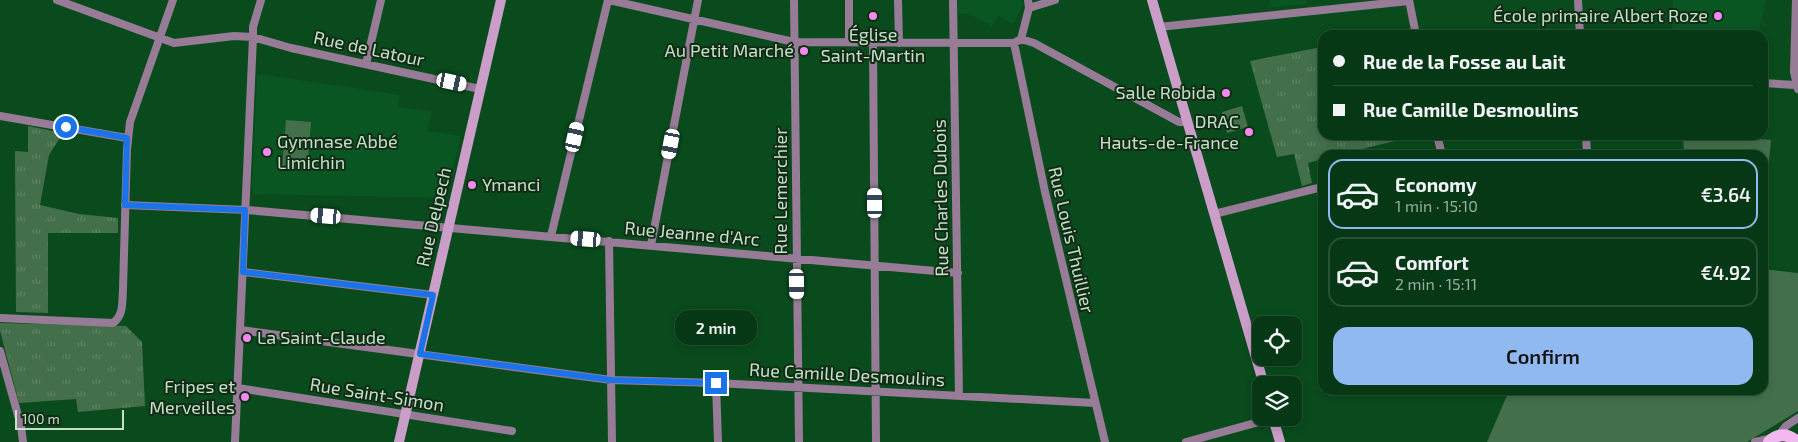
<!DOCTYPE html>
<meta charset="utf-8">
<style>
body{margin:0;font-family:"Exo 2",sans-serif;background:#154323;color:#f1f3f6;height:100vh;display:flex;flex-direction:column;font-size:19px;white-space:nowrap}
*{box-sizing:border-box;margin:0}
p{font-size:16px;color:#98aca1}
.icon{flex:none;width:28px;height:28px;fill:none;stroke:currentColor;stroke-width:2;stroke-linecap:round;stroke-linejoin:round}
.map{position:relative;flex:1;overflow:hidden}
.sheet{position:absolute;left:1318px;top:150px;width:450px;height:245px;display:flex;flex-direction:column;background:#073816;border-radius:15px;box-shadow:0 2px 8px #0003,0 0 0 1px #285235}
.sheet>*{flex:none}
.guide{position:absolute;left:1318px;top:30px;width:450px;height:110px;border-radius:15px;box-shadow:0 2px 8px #0003,0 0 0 1px #285235;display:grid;align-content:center;height:110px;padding:0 15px;background:#073816}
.buttons{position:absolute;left:1252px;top:316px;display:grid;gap:10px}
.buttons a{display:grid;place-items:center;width:50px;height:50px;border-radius:10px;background:#073816;box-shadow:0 2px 8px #0003,0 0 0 1px #285235;font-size:25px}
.scale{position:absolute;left:15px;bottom:12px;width:109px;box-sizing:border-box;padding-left:5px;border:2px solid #c2e1c6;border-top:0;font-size:14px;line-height:18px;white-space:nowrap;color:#c2e1c6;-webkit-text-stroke:4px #122b16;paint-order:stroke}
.end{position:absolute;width:22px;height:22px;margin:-11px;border:6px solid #1a73e8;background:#fff;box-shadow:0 0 0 2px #fff}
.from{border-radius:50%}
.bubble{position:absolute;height:35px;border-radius:15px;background:#073816;box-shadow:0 2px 8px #0003,0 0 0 1px #285235;font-size:16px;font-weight:600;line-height:35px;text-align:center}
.car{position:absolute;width:15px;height:30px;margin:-15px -8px;border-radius:6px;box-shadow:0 0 4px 1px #0007;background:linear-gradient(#fff 24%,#345 0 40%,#fff 0 76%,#345 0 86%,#fff 0)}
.guide b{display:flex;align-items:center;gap:18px;height:48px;font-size:19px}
.guide b+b{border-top:1px solid #285235}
.guide i{width:12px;height:12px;background:#f1f3f6}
ul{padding:9px 0 0;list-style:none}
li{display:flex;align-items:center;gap:15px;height:70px;margin:0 10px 8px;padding:0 5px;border:2px solid #285235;border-radius:15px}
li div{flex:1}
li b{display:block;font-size:19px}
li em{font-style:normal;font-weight:600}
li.active{border-color:#90b9f0}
li>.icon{width:45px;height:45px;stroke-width:1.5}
.cta{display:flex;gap:10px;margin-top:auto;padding:10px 15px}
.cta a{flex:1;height:58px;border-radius:15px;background:#90b9f0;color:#111;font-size:20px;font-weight:600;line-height:58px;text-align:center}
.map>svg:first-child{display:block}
.built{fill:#0a5623}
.green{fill:#446f4b}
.park{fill:url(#park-tufts)}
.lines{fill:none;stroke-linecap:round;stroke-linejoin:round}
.street{stroke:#987c97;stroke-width:8}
.secondary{stroke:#cb9ec9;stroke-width:10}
.primary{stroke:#f3b8ef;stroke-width:12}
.route{stroke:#1a73e8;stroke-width:6}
.poi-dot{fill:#f489f0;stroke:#122b16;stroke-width:2}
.labels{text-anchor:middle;stroke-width:4;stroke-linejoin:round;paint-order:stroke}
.poi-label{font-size:18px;fill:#c2e1c6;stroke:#122b16;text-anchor:end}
.street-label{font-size:18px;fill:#c2e1c6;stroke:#122b16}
</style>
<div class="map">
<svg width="1798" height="442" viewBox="0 0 1798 442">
<defs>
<pattern id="park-tufts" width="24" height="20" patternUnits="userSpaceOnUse" patternTransform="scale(1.25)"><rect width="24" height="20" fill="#446f4b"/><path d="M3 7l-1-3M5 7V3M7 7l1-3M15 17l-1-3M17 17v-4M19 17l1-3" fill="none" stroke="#5d8363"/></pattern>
</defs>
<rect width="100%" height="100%" fill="#094b1d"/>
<path class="built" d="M958 0H1022L1023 5 1013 24 998 16 992 26 970 14H958Z
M1270 0H1306V4L1271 7Z
M1673 0H1766L1758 35H1672Z
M257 74 400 95 397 107 432 112 427 131 461 136 445 201 431 198 416 197 252 194Z"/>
<path class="green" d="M1242 106 1248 127 1227 133 1222 112Z
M286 120 311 122 307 170 282 168Z
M1683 135H1749V138L1771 140 1764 211H1762V155H1684Z
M1763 269 1798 273V411L1747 442H1487L1508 393 1522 390H1762Z"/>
<path class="park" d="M1322 47V135H1419L1338 155H1322V159L1308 163 1312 183 1302 186 1294 154 1277 157 1250 61Z
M28 126 63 133 49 155 40 205 79 214 118 218V233H48V313L16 312 15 151 28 152Z
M0 323 126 326 142 342 145 406 78 412 76 399 19 403 0 331Z"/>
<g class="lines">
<path class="street" d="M57 0 174 43 234 36 253 37 291 48 480 89
M609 0 794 42 1006 43H1014L1021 39 1029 8 1028 0
M794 0 799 442
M849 0V42
M898 0 899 43
M953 0 959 396
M1409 0 1416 35
M1578 0 1580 35
M1796 0 1794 72 1798 89
M1029 8 1055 0
M1159 27 1409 1
M1021 39 1034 43 1179 122H1187
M873 43 876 442
M1014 43 1045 192 1105 442
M366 64 381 0
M1762 83 1796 85
M0 116 127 138
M1437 135 1442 155
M1586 135 1587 155
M125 205 247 210 958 273
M1214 214 1322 187
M551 236 608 0
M609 241 612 442
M651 245 698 0
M243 272 433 295
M0 318 113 323C124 315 122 302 123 289L127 149 130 122 173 0
M240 330 611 380 716 383 1095 403
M0 351 21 426 23 442
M716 383 718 442
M238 388 512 431
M1779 435 1786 426 1798 418
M235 442 253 37V27L261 0
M1186 442 1273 418
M1755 442 1773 438"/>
<path class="secondary" d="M1152 0 1264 385
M1273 418 1280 442
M399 442 501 0"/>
<path class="primary" d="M1769 442C1777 433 1788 433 1797 442"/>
</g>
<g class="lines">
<path class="route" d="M66 127 127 138 125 205 245 210 243 272 433 295 420 354 611 380 716 383"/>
</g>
<g class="poi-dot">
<circle cx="873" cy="16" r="5"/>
<circle cx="1718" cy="16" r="5"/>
<circle cx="804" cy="51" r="5"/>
<circle cx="1226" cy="93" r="5"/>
<circle cx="1249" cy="132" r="5"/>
<circle cx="267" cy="152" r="5"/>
<circle cx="472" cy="185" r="5"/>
<circle cx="247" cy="338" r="5"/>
<circle cx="245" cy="397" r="5"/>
</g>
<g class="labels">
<g class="poi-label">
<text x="1708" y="22">École primaire Albert Roze</text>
<text x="873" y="41" text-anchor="middle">Église<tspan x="873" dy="21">Saint-Martin</tspan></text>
<text x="794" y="57">Au Petit Marché</text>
<text x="1216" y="99">Salle Robida</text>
<text x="1239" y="128">DRAC<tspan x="1239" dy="21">Hauts-de-France</tspan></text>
<text x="277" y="148" text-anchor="start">Gymnase Abbé<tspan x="277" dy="21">Limichin</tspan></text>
<text x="482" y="191" text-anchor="start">Ymanci</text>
<text x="257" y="344" text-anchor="start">La Saint-Claude</text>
<text x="235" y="393">Fripes et<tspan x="235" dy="21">Merveilles</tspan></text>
</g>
<g class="street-label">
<text transform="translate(369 49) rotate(12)" y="6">Rue de Latour</text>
<text transform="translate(781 191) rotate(-90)" y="6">Rue Lemerchier</text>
<text transform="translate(941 198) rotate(-91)" y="6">Rue Charles Dubois</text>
<text transform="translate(434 217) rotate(-77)" y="6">Rue Delpech</text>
<text transform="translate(692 234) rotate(5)" y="6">Rue Jeanne d'Arc</text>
<text transform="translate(1071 240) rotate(77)" y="6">Rue Louis Thuillier</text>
<text transform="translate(847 375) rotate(3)" y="6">Rue Camille Desmoulins</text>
<text transform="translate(377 395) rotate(9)" y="6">Rue Saint-Simon</text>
</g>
</g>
</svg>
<div class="buttons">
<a><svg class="icon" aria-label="locate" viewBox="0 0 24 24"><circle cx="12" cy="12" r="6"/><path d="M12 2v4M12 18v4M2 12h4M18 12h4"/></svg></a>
<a><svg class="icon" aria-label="layers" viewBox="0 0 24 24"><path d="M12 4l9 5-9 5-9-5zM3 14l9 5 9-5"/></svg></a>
</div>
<div class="scale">100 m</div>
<i class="end from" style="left:66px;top:127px"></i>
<i class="end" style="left:716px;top:383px"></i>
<div class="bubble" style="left:675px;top:310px;width:82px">2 min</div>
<i class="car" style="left:452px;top:82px;rotate:102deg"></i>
<i class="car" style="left:575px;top:137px;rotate:13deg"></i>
<i class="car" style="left:671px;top:144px;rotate:191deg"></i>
<i class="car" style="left:875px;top:203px;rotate:0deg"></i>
<i class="car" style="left:326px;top:216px;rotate:275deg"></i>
<i class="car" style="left:586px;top:239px;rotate:275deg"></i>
<i class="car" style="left:797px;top:284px;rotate:179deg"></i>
<div class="guide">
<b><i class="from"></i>Rue de la Fosse au Lait</b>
<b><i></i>Rue Camille Desmoulins</b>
</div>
<section class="sheet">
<ul>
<li class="active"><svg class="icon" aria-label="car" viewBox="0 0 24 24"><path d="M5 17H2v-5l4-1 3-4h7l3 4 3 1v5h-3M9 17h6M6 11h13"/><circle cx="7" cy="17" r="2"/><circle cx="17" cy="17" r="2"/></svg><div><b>Economy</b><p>1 min · 15:10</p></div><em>€3.64</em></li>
<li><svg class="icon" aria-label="car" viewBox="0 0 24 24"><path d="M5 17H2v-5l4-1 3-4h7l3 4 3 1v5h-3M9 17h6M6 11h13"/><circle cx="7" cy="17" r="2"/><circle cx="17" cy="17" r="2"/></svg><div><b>Comfort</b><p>2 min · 15:11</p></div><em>€4.92</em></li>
</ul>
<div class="cta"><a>Confirm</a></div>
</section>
</div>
